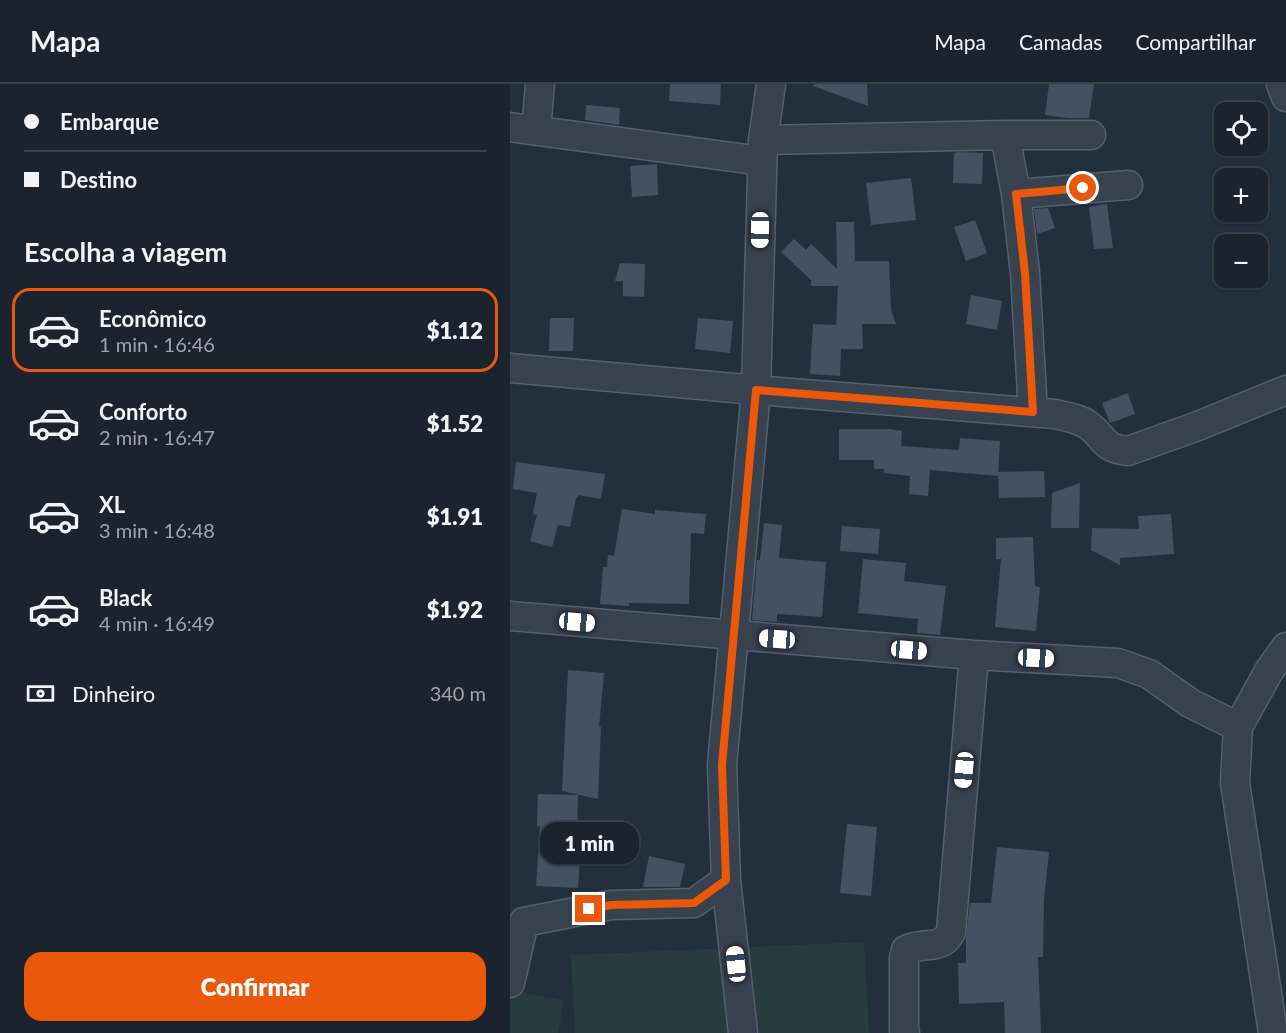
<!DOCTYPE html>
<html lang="pt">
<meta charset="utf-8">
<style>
body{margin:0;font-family:Lato,sans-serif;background:#242b36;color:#f1f3f6;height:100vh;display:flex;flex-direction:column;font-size:22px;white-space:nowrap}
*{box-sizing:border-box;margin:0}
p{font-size:20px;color:#a0a4aa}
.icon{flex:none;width:33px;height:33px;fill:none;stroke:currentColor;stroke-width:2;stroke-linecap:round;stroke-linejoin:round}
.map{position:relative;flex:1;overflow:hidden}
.drawer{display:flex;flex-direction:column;background:#1b232e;width:510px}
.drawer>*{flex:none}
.top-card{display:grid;align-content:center;height:132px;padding:0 24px;background:#1b232e}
.buttons{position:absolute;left:704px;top:18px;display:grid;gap:12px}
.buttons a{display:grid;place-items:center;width:54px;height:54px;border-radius:12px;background:#1b232e;box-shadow:0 2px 4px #0004,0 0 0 2px #39404a;font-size:30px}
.end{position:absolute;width:27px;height:27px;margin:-14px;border:8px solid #ea580c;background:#fff;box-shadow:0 0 0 3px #fff}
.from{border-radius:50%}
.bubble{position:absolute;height:42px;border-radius:18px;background:#1b232e;box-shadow:0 2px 4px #0004,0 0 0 2px #39404a;font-size:20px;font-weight:800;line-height:42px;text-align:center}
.car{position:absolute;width:18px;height:36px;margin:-18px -9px;border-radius:8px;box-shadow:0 0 4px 2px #0007;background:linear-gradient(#fff 24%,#345 0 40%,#fff 0 76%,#345 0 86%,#fff 0)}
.top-card b{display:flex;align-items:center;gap:21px;height:57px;font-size:22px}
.top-card b+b{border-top:2px solid #39404a}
.top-card i{width:15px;height:15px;background:#f1f3f6}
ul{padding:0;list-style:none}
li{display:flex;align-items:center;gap:18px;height:84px;margin:0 12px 9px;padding:0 12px;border:3px solid transparent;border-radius:18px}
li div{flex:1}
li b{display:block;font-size:22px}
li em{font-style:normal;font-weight:800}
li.on{border-color:#ea580c}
li>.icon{width:54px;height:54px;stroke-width:1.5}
h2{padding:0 24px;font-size:27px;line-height:72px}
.pay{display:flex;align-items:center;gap:15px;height:66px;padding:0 24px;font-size:22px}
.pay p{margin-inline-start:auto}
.button{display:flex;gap:12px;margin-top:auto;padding:12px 24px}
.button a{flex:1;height:69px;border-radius:18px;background:#ea580c;color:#fff;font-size:24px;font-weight:800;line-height:69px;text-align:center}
header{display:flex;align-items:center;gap:36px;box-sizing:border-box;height:84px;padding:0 30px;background:#1b232e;border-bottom:2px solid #39404a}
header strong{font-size:28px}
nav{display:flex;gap:33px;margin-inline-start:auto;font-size:21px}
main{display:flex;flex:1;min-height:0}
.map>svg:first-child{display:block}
.green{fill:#263c3f}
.building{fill:#455162}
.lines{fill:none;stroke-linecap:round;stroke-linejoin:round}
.street-casing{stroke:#565f6c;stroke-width:31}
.street{stroke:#38414e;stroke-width:28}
.route{stroke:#ea580c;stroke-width:8}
</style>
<header>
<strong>Mapa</strong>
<nav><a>Mapa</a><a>Camadas</a><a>Compartilhar</a></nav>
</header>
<main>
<section class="drawer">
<div class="top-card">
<b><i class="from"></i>Embarque</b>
<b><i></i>Destino</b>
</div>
<h2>Escolha a viagem</h2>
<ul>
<li class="on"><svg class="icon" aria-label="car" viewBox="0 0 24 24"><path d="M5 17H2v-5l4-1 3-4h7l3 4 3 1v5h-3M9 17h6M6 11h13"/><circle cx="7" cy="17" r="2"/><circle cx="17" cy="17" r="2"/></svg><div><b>Econômico</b><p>1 min · 16:46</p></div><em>$1.12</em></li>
<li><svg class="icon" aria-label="car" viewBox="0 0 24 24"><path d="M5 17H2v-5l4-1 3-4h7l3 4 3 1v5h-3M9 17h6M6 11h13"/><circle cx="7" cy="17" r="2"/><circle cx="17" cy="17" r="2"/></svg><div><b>Conforto</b><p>2 min · 16:47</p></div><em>$1.52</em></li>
<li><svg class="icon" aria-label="car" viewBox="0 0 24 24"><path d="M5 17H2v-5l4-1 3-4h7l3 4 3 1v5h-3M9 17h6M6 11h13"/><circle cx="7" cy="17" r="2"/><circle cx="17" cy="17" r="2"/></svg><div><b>XL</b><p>3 min · 16:48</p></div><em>$1.91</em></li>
<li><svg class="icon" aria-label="car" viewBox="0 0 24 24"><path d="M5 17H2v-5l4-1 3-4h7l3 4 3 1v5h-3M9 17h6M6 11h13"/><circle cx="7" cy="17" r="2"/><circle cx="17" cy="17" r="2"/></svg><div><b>Black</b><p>4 min · 16:49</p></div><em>$1.92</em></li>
</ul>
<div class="pay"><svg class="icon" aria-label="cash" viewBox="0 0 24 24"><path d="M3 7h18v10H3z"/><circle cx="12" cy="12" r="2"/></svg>Dinheiro<p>340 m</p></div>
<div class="button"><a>Confirmar</a></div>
</section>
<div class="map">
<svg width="776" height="949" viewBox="0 0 776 949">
<rect width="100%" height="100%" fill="#242f3e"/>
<path class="green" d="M354 858 359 949H65L61 871Z
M0 906 54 917 48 949H0Z"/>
<path class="building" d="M160 0H211L210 21 159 17Z
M304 0H357L358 22 303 2Z
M539 0H584L579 34H558L535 31Z
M76 21 110 24 109 41 75 36Z
M448 68 473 69 472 100 443 99 444 69Z
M147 80 148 111 122 113 120 82Z
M401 94 406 136 361 141 356 99Z
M597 120 603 164 584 165 579 123Z
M538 124 545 144 527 150 524 125Z
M465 136 477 169 456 177 444 143Z
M326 138H344L345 177H379L381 226 386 240H352L353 265H331L330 292 300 290 303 240 326 241 328 202H301V196L271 168 284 155 296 166 301 160 327 185Z
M110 179 135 180 134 213 113 212V197H105Z
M461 211 492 217 487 246 456 240Z
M40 234H64L63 267H39Z
M188 234 223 237 220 269 185 265Z
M618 309 625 330 600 339 592 319Z
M329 345H380L392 347 391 362 449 366 450 354 490 357 488 392 420 386 418 412 399 410 400 392 374 389V385H364V376H329Z
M6 378 95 390 91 415 68 411V414H66L60 443 48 441 42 463 20 457 27 431 23 430 27 409 3 405Z
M534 387 535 413 489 414 488 388Z
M570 399 569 444H541L542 409Z
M112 425 145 430V426L196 430 194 450 181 449 179 520 119 519V522L90 520 93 483H97L98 471 104 472Z
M661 430 664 470 610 474V481L581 466 582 444 629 445 628 432Z
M254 439 272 441 269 474 316 478 312 533 267 530V538L242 536 247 476H250Z
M332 442 370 445 368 470 330 467Z
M523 453 525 502 530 503 526 547 485 543 491 475H486V454Z
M353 475 396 479 394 497 436 502 430 551 407 549 408 535 348 529Z
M58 586 94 589 89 643H91L88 715 52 707Z
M28 710 68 711 67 759 71 760 68 804 26 802 30 742H27Z
M337 740 367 743 361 812 330 809Z
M487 763 539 768 534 816 533 873H528L531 949H495L494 918 449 920 448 879H456V853L460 819H481Z
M139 772 175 780 170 803H133Z"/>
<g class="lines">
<g class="street-casing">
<path id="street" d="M771 0 776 13
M0 43 252 77
M26 46 30 0
M495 51 506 110 515 189 523 328
M253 56 495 51H581
M506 110 618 101
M0 284 246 306 545 330C557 333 568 334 578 341 596 354 591 364 618 367L688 342 776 306
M0 532 464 571 608 579 639 590 680 619 728 643
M0 899 14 838 101 821 184 819 216 796
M233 949 216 796 212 681 246 306 253 56 261 0
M395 949 394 946V874L396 866C408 859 425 864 435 856 436 856 440 849 441 848L464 571
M763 949 725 699 728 643 759 587 776 563"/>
</g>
<use href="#street" class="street"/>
</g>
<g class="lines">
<path class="route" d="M79 825 101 821 184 819 216 796 212 681 246 306 523 328 515 189 506 110 573 104"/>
</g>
</svg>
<div class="buttons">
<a><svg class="icon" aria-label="locate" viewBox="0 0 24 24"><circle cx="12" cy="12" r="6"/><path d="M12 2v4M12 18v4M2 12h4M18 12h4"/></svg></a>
<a>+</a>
<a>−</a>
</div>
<i class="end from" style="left:573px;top:104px"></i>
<i class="end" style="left:79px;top:825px"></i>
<div class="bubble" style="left:30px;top:738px;width:99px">1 min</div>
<i class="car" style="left:250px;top:146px;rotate:181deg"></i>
<i class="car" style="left:67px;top:538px;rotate:95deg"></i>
<i class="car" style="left:267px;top:555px;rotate:274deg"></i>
<i class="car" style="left:399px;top:566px;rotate:95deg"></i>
<i class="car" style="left:526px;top:574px;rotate:93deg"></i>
<i class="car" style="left:454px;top:686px;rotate:185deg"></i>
<i class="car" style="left:226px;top:880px;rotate:354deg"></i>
</div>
</main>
